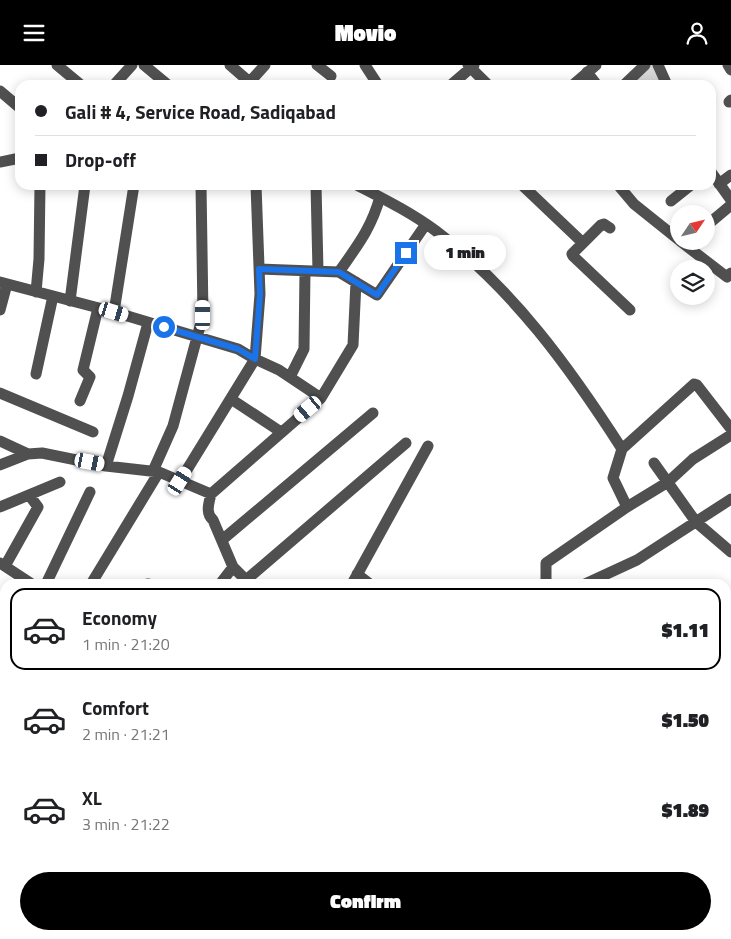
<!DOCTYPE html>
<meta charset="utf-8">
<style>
body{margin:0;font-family:"Titillium Web",sans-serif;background:#f6f6f6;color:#202124;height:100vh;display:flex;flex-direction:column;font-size:19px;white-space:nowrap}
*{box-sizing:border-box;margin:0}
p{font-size:16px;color:#757577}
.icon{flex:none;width:28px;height:28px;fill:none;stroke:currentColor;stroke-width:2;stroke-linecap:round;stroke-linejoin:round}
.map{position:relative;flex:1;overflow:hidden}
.panel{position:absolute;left:0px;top:514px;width:731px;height:361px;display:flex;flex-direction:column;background:#fff;border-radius:15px 15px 0 0;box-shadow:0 2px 12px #0003}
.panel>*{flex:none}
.banner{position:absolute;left:15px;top:15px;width:701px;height:110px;border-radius:15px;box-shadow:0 2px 12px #0003;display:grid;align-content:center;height:110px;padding:0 20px;background:#fff}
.needle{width:32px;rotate:55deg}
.fabs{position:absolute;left:670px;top:140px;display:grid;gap:10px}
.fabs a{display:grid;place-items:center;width:45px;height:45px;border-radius:50%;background:#fff;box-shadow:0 2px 12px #0003;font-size:25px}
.end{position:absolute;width:22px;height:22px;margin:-11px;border:6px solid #1a73e8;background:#fff;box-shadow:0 0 0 2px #fff}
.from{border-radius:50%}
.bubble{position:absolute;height:35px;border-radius:18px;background:#fff;box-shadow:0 2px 12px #0003;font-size:16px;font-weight:800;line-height:35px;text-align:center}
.car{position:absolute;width:15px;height:30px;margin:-15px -8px;border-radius:6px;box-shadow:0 0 4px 1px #0007;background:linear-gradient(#fff 24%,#345 0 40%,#fff 0 76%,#345 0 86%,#fff 0)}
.banner b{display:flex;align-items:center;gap:18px;height:48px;font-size:19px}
.banner b+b{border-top:1px solid #e0e0e0}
.banner i{width:12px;height:12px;background:#202124}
ul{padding:9px 0 0;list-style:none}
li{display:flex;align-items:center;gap:15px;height:82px;margin:0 10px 8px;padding:0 10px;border:2px solid transparent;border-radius:15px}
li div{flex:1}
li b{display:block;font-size:19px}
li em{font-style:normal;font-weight:800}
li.selected{border-color:#000}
li>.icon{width:45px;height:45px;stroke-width:1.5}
.cta{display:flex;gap:10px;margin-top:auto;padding:10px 20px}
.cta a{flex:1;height:58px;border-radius:30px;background:#000;color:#fff;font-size:20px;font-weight:800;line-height:58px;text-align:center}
header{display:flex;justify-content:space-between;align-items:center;height:65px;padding:0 20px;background:#000;color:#fff;font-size:22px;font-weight:800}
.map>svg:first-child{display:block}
.green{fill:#d7d7d7}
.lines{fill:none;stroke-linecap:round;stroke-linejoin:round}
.minor{stroke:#505050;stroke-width:11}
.major{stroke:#000;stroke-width:12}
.route{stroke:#1a73e8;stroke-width:6}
</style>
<header><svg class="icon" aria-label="menu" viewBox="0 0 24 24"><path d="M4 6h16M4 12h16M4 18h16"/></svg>Movio<svg class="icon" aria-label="person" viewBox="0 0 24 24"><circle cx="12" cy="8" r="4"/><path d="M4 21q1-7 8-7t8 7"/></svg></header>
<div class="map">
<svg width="731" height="874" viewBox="0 0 731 874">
<rect width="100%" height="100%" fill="#fff"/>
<path class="green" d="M649 0H655L664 20H628Z"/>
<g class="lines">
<path class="minor" d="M57 0 81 20
M144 0 168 20
M230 0 253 20
M317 0 331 11
M365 0 378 20
M468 0 488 20
M658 0 667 20
M728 0 731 5
M587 7 597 20
M114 20 132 0
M247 20 265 0
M451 20 474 0
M573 20 596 0
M624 20 645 0
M0 26 20 43
M729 37 731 35
M0 97 20 93
M711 107 731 135
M719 119 731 110
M316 120 318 206
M357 120C384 134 412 148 436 166 513 224 570 303 622 384
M522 120 583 178 572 189 573 191 630 245
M618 120 634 139 679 175
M671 136 691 120
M706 161 731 140
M680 176 727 212 731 208
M583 178 601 160 604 159 610 163
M259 204 339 207 377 230 426 159
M339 207C357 181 371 164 380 132
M0 217 114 247 238 284 255 294 279 305 321 333
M36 227 39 194 40 120
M70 236 85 120
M0 245 7 219
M114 247 134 120
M36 309 53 231
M290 312 304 284 305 206
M0 328 93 367
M231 334 281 367
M80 336 90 312 83 305 98 243
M0 376 28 389 42 388 106 401 128 331 148 258
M654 398 696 457 731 487
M0 400 28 389
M106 401 159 407 211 429
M153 406 173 361 203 250 201 120
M180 416 255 294 260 229 256 120
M0 442 60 417
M627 442 613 413 622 384 694 319 697 320 731 364
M222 475 373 348
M0 498 32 519
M5 501 38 442 29 430
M233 502 213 455C205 448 209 438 211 429L321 333 353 280 356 217
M357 509 370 519
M246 515 406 378
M46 519 90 427
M91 519 159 407
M147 519H149
M220 519 233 502 250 519
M352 519 428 381
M546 519V498L627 442 668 417 693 394 731 370
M585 519 637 495 731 434
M0 549 5 552
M726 660 731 652
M0 692 5 693
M0 764 5 765
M0 803 5 811
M119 870 124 874
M247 870 252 874
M336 870 340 874
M422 870 427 874
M535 870 538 874
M579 870V874
M1 874 5 870
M56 874 60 870
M610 874 615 870
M669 874 674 870"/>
<path class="major" d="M0 618 5 619
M726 773H731"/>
</g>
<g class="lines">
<path class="route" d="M164 262 238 284 255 294 260 229 259 204 339 207 377 230 406 188"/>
</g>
</svg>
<div class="fabs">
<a><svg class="needle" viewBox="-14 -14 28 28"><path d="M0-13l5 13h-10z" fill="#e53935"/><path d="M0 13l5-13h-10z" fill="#757577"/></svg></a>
<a><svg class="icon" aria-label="layers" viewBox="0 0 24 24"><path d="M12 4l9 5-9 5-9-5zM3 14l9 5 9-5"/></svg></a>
</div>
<i class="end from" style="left:164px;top:262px"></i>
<i class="end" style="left:406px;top:188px"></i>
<div class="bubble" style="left:424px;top:170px;width:82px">1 min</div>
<i class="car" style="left:114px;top:247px;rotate:107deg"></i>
<i class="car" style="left:203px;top:250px;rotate:0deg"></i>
<i class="car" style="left:308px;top:344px;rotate:230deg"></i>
<i class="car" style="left:90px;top:397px;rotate:101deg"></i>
<i class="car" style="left:180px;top:416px;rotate:32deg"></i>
<div class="banner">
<b><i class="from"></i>Gali # 4, Service Road, Sadiqabad</b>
<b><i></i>Drop-off</b>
</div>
<section class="panel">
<ul>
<li class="selected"><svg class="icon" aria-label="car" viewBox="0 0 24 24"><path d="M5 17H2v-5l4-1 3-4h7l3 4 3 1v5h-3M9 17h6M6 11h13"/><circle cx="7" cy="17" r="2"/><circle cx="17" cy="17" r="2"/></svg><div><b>Economy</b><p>1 min · 21:20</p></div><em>$1.11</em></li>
<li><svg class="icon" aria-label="car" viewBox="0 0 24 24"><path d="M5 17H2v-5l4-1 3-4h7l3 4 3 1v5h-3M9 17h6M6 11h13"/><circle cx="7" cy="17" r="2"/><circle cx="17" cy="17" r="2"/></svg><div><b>Comfort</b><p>2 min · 21:21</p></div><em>$1.50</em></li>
<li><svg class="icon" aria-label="car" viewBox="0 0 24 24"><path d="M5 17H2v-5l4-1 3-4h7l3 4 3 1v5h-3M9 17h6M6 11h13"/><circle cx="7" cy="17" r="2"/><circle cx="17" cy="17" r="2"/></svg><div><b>XL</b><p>3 min · 21:22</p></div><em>$1.89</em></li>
</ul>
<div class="cta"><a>Confirm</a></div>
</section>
</div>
